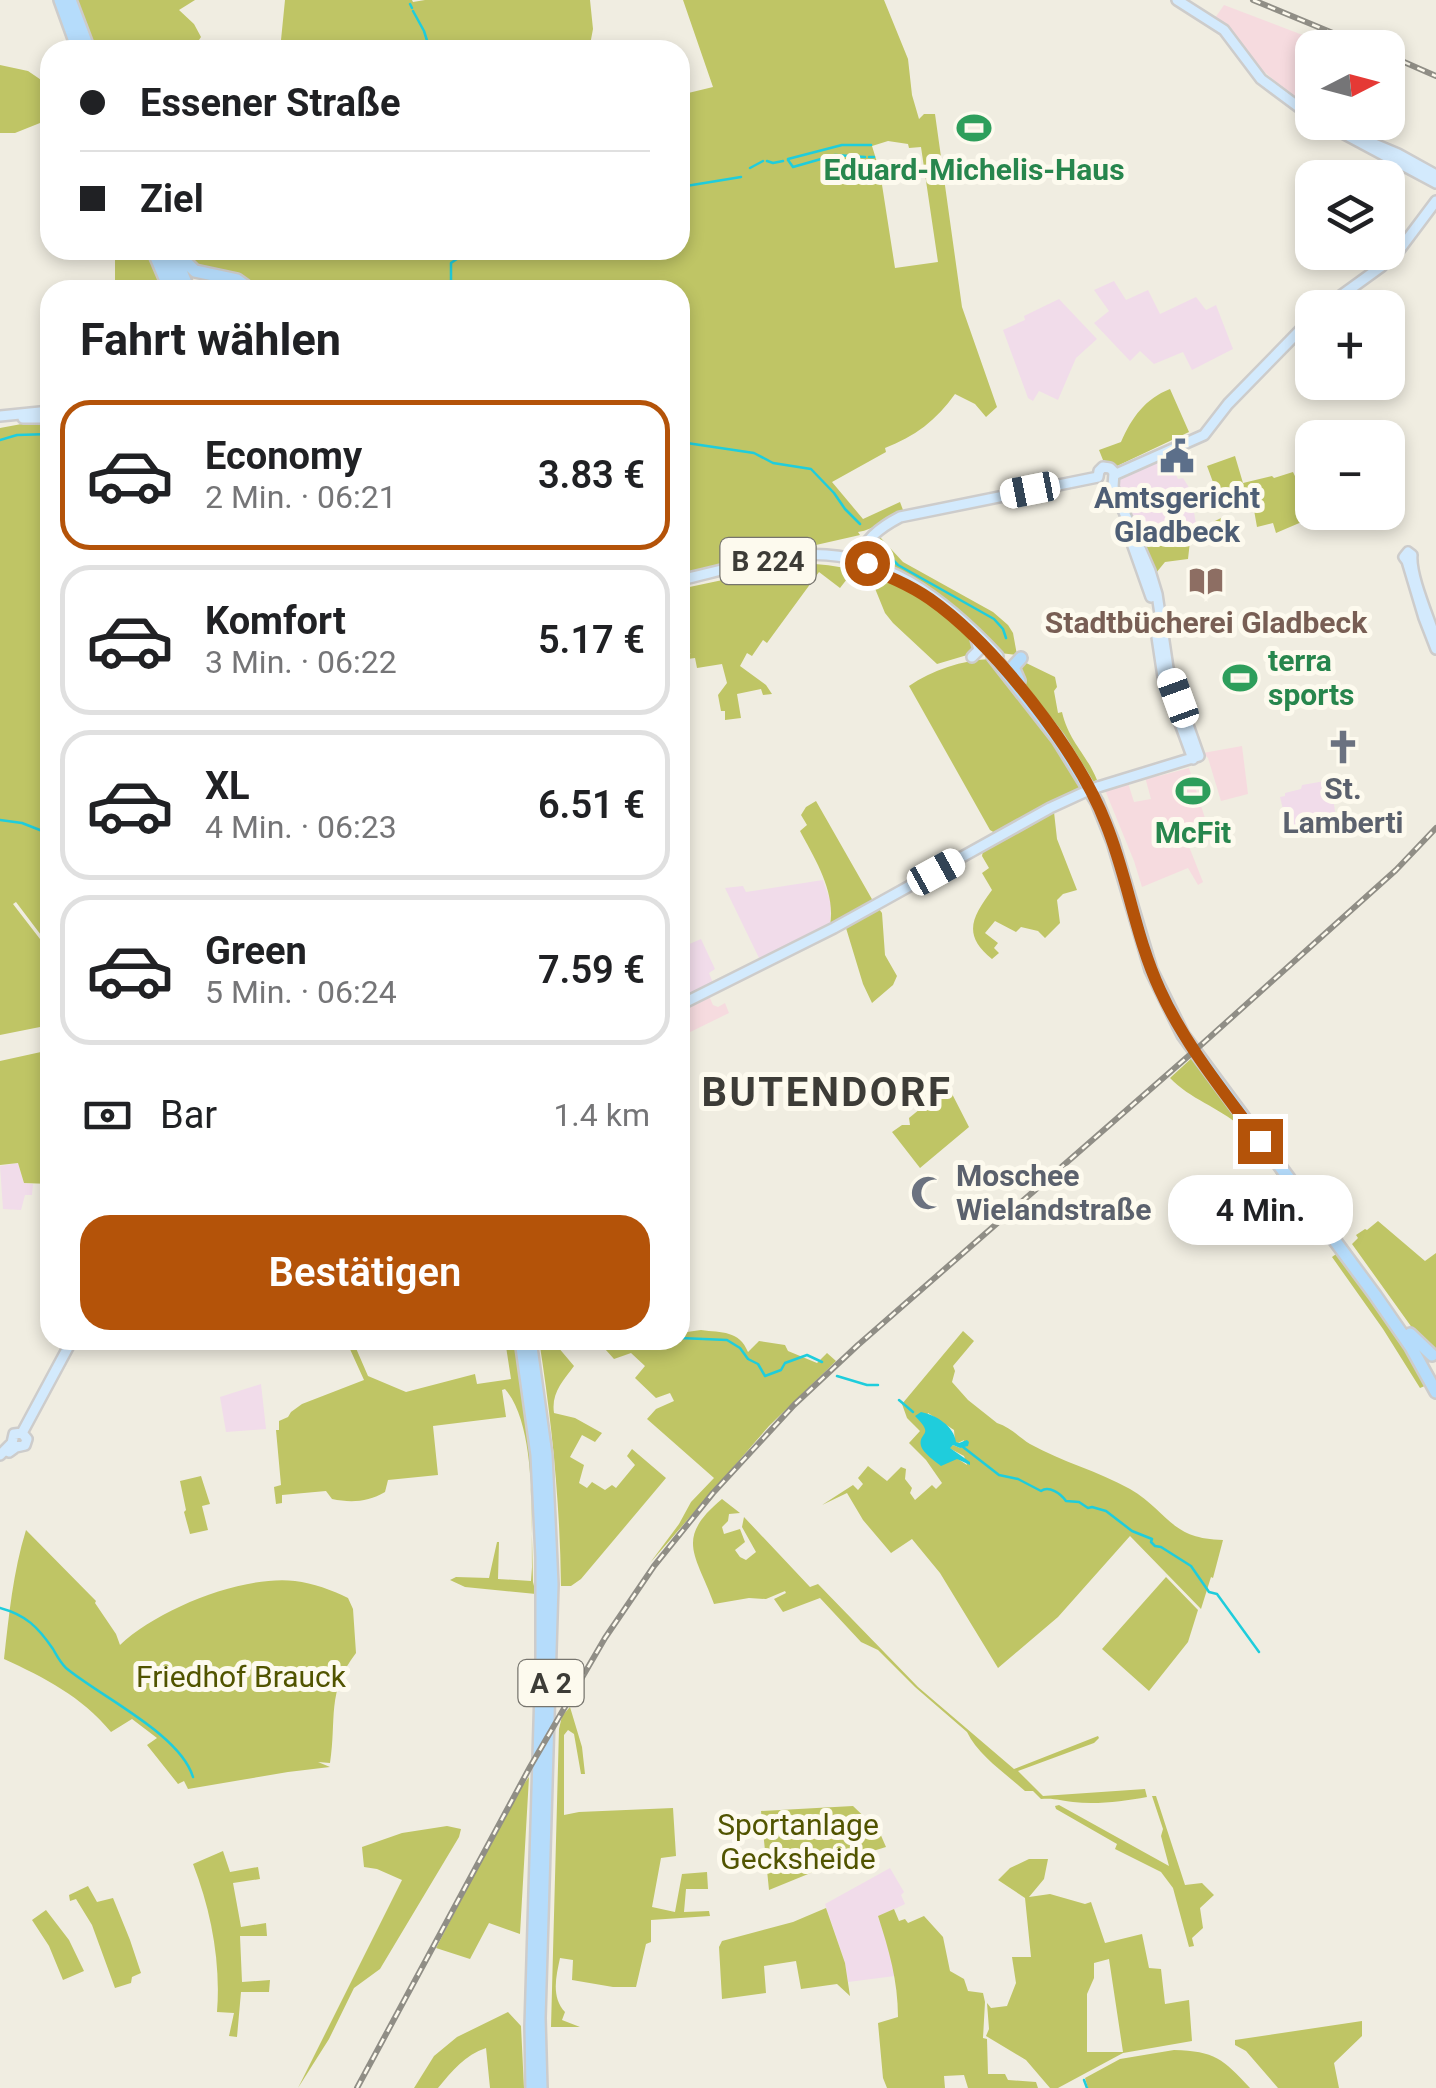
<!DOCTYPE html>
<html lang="de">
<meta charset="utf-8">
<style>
body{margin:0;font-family:Roboto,sans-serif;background:#f2f2f2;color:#202124;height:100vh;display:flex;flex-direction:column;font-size:38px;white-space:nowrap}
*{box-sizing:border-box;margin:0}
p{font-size:32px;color:#757577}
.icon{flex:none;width:55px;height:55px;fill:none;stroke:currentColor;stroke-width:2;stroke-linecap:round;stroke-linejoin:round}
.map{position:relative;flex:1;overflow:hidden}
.side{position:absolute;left:40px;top:280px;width:650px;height:1070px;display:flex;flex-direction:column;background:#fff;border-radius:30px;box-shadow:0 5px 15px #0003}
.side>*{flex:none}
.hud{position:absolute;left:40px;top:40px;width:650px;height:220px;border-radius:30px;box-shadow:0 5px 15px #0003;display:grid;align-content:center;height:220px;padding:0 40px;background:#fff}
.needle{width:65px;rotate:84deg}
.buttons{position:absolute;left:1295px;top:30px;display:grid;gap:20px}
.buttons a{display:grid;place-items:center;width:110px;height:110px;border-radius:20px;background:#fff;box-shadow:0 5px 15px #0003;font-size:50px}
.end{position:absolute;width:45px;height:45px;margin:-22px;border:12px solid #b45309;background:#fff;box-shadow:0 0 0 5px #fff}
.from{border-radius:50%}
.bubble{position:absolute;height:70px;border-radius:30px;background:#fff;box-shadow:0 5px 15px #0003;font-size:32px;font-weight:600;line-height:70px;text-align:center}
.car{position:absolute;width:30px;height:60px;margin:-30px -15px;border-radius:12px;box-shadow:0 0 8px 2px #0007;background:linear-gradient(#fff 24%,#345 0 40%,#fff 0 76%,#345 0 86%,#fff 0)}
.hud b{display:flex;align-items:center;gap:35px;height:95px;font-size:38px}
.hud b+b{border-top:2px solid #e0e0e0}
.hud i{width:25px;height:25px;background:#202124}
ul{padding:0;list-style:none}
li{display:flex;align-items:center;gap:30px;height:150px;margin:0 20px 15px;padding:0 20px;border:5px solid #e0e0e0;border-radius:30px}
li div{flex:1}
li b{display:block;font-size:38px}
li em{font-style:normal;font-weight:600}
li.current{border-color:#b45309}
li>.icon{width:90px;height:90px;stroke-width:1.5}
h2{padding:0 40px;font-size:45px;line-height:120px}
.pay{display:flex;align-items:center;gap:25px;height:110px;padding:0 40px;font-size:38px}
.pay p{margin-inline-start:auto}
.button{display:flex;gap:20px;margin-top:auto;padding:20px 40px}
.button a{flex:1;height:115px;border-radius:30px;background:#b45309;color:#fff;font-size:40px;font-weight:600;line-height:115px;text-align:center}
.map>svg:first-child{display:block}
.commercial{fill:#f6dbdf}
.education{fill:#f1dcea}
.green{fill:#bfc565;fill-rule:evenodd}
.water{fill:#1fcddc}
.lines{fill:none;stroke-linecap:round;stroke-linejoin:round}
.stream{stroke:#1fcddc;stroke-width:2.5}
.major-casing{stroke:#cdcccb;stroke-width:14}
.highway-casing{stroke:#cdcccb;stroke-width:16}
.major{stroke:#d3eafd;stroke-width:9}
.highway{stroke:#b5dcfb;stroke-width:11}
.rail-casing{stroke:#908e86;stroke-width:6}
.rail{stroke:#fdfaee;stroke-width:2.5;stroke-dasharray:8;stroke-linecap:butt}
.major-bridge-casing{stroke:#cdcccb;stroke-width:14;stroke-linecap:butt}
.major-bridge{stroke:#d3eafd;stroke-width:9}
.route{stroke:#b45309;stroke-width:12}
.labels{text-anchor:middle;stroke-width:10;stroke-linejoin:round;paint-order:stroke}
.shield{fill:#fdfaee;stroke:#77756e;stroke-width:2.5}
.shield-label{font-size:28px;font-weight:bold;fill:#3d3c37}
.leisure-label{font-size:30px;font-weight:bold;fill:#27864d;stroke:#fdfaee}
.service-label{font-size:30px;font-weight:bold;fill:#4e5e75;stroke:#fdfaee}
.education-label{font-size:30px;font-weight:bold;fill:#785e54;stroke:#fdfaee}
.worship-label{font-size:30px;font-weight:bold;fill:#5b616d;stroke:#fdfaee}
.park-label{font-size:30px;fill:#515400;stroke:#fdfaee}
.district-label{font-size:40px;font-weight:bold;letter-spacing:2.5px;fill:#3d3c37;stroke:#fdfaee}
</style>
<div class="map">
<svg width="1436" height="2088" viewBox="0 0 1436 2088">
<rect width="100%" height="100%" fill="#f0ede1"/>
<path class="commercial" d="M1224 5 1334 47 1312 48V111L1293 97 1259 67 1245 52 1230 30 1215 18Z
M1242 746 1248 794 1221 801 1208 758 1203 753Z
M1189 768 1211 837 1188 844 1203 882 1198 885 1188 868 1142 887 1134 861 1105 790 1128 783 1134 802 1151 799 1145 777 1159 776Z
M709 996 713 1005 718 1007 725 1003 729 1013 680 1037V1011Z"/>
<path class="education" d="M1114 281 1126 300 1148 290 1160 314 1196 297 1206 310 1216 305 1233 349 1192 370 1183 352 1154 364 1140 351 1130 361 1094 323 1109 311 1094 290Z
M1059 299 1097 339 1076 358 1058 400 1039 391 1033 401 1028 398 1003 330 1025 320 1024 316Z
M1167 456 1178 479 1183 478 1190 489 1196 524 1189 529 1175 533 1166 530 1161 524 1140 531 1118 482 1122 476Z
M1325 781 1331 786 1338 830 1290 838 1280 797 1285 796V793L1301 789 1302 785Z
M823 880 831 903 830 925 760 960 725 888 743 886 746 892Z
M701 939 715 969 709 973 713 983 691 994 683 979 680 980V948Z
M18 1163 24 1183 33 1184 32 1195H25L21 1210 3 1209 0 1166Z
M261 1384 266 1429 226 1432 220 1397Z
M890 1868 904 1892 901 1895 905 1904 878 1917 888 1942 895 1976 848 1982 845 1963 825 1904Z"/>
<path class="green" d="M76 0H195L179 10 194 24 201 37 199 40 206 50H97Z
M285 0H412L413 2 425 0H590L593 29 589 50H280Z
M683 0H884L908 59 912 95 919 119 924 114H935L962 307 997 407 986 417 975 404 955 394C937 420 914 437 885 448L886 452 832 482 863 519 900 502 903 510C888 516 875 530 858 532L860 535 680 576V290H486L481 286 473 290H255L196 268 180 250H680V95L713 87ZM888 141 908 144 909 148 921 147 938 262 895 268 880 172 872 146Z
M0 65 28 71 50 86V119L15 133H0Z
M115 250H148L159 278 161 290H115Z
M1170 389 1189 432 1117 466 1103 460 1099 450 1121 442C1132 417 1145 399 1170 389Z
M27 423 50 424V947L16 902 13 904 50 952V1025L0 1035V428Z
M1235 456 1243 483 1272 476 1274 478 1293 472 1312 511 1302 516 1304 521 1276 533 1273 523 1257 527 1251 493 1222 488 1220 501 1207 466Z
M1223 517 1228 529 1210 537 1190 541 1188 559 1165 562 1156 573 1140 531 1161 524C1171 536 1184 532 1196 524L1207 525Z
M876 536H879L903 562 993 612 1008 625 1013 633 1017 655 1000 653 896 571 873 559 869 549Z
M815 564C888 570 925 595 976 644L974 653 937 664 893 623 885 613 874 586 854 570 840 588 819 572 767 643 763 640 752 656 747 653 740 666 766 685 772 694 763 695 761 689 737 694 741 718 725 720V711H721L718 695 727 683 722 664 697 668 695 658 680 660V651L691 654 680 647V589L789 566Z
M991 659 1005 675 1085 785 995 833 990 830 909 686C932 670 962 660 991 659Z
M1020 660 1055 677 1057 687 1054 691 1058 713 1062 712C1069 742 1086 753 1097 780L1093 782 1066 739 1021 678 1017 670Z
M816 801 873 901 830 925C836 892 815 859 800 831L807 825 801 815 806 807Z
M1054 812 1057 839 1077 890 1063 894 1057 900 1060 923 1045 938 1038 931 1021 927 1016 932 995 921 985 933 998 943 994 948 999 953 992 959C962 935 972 917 992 890L982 873 989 868 982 856 983 851Z
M879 909 882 913 885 955 897 976 893 985 872 1003 863 984 846 928Z
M50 1050V1184L24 1183 18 1163 0 1165V1061Z
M1194 1056 1319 1224 1294 1241 1283 1235C1291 1201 1284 1185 1265 1156 1258 1145 1250 1134 1240 1126 1218 1107 1190 1099 1170 1078Z
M948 1086 969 1127 920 1168 892 1132 902 1125H910L909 1118Z
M1378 1221 1425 1261 1436 1253V1355L1418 1336 1352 1244 1358 1238 1356 1235 1365 1229 1367 1230Z
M1339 1252 1406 1348 1427 1385 1420 1388 1383 1329 1332 1257Z
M701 1330C722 1333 739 1330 748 1352L759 1341 785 1345 788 1351 817 1363 827 1353 836 1361 769 1426 650 1563 679 1524 691 1502 714 1478 647 1419 656 1409 674 1401 670 1393 656 1398 635 1378 645 1366 631 1353 614 1359 597 1340H680V1333Z
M963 1331 974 1341 953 1366 955 1371 952 1382 968 1400 997 1423C1010 1427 1019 1437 1030 1444 1062 1462 1098 1471 1130 1489 1169 1512 1170 1539 1223 1540L1213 1578 1211 1577 1201 1609 1130 1536 1058 1617 998 1668 940 1573 912 1539 891 1553 863 1520 847 1493 822 1505 853 1485 858 1490 863 1484 858 1478 868 1466 887 1481 901 1467 906 1469 905 1479 912 1488 910 1493 915 1500 932 1485 936 1489 942 1483 926 1460 909 1443 920 1431 907 1418 902 1404ZM928 1413 954 1430 955 1442 958 1443 964 1440 960 1448 953 1445 949 1448 964 1456 967 1465 958 1459 923 1449 921 1443 927 1432 924 1425Z
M505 1340H515L530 1453 533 1582 536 1594 465 1587 450 1580 456 1577 489 1578 497 1542H499L498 1579 531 1581 532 1567C531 1520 537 1426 505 1389L502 1390 506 1417 433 1426 438 1475 388 1480 385 1492C368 1502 351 1503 332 1499L326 1491 282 1495V1503L276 1504 274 1487 281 1485 276 1430H279V1421L288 1417 291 1412 302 1404 364 1380 349 1347 355 1346 368 1376 406 1392 475 1374 477 1384 511 1379Z
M539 1340H552L574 1366C563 1381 551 1393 554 1413L575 1418 602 1433 595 1442 582 1435 570 1457 584 1465 579 1483 587 1488 592 1482 605 1490 612 1485 616 1488 635 1465 627 1456 632 1449 666 1478 581 1579 571 1586H561C560 1503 552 1422 539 1340Z
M201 1476 210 1504 202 1506 208 1530 190 1534 184 1512 186 1510 180 1481Z
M722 1499 740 1513 729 1514 728 1521 722 1527 724 1534 740 1529 745 1542 735 1550 740 1557 746 1560 756 1552 742 1527 744 1517 810 1587 818 1584 918 1687 1014 1769 1098 1736 1099 1738 1094 1743 1018 1771 1043 1796 1145 1789 1147 1797C1124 1801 1097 1805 1073 1802 1060 1801 1057 1798 1041 1799L1033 1791H1025C1006 1774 978 1755 967 1732L915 1687 878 1650 861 1642 820 1598 783 1612 774 1599 786 1593 785 1591 766 1599 749 1598 714 1604C696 1554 674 1539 722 1499Z
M26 1530 96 1601 95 1603 116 1634 120 1645C158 1609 242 1575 295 1581 313 1583 332 1590 348 1598L353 1609 356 1653C326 1692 337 1719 330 1763L318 1762 330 1767 288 1772 188 1789 184 1781 178 1784 147 1745 157 1738 132 1719 111 1732C81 1696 45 1678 4 1659 9 1615 13 1572 26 1530Z
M1166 1577 1198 1610 1188 1642 1149 1691 1102 1649Z
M570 1707 582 1747 585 1774H581L574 1734 568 1730 564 1735V1815L579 1812 673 1808 676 1856 661 1858 652 1907 675 1912 682 1874 707 1872 708 1889H686L684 1912 709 1911 710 1916 651 1920V1942L646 1944 636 1987H613L572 1980 573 1960 560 1958C556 1977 551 1997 565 2012L562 2020 580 2027H551L559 1729 562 1716Z
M529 1777 520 1934 489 1923 470 1959 436 1948 517 1793Z
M1152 1796H1156L1185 1885 1202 1883 1214 1895 1200 1908 1203 1928 1192 1938 1194 1946 1189 1947 1173 1888 1161 1872 1115 1849 1117 1844 1056 1809 1055 1806 1059 1805 1169 1866 1161 1836 1163 1829Z
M853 1806 879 1831 886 1847 840 1861 769 1890 761 1811Z
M447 1826 461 1829 459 1837 380 1969 354 1988 329 2039 298 2088 402 1880 377 1869 364 1867 362 1847 402 1833Z
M223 1851 230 1872 258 1867 260 1879 233 1883 241 1927 266 1923 267 1936H240L242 1982 270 1980 269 1992H241L237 2037 229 2036 234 2013 217 2012C221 1962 211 1910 193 1864Z
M1029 1859H1048L1044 1879 1029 1897 1050 1894 1085 1904 1091 1902 1105 1943 1142 1934 1149 1968 1161 1969 1165 2004 1189 2000 1192 2041 1123 2053 1058 2088H1050L1026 2060 986 2036 989 2029 987 2003 991 2008 1007 2006 1016 1983 1012 1957H1031L1025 1898 998 1880 1010 1868ZM1109 1959 1123 2052H1087V1994L1094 1978V1963Z
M88 1886 97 1902 113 1898 130 1940 141 1973 132 1977 131 1983 115 1988 92 1925 76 1899 70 1901 69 1895Z
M826 1908 845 1963 850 1996 837 1984 801 1989 796 1961 764 1966 766 1993 722 1999 719 1947 722 1941 793 1922Z
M894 1909 899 1921 905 1919 908 1923 924 1916 943 1937 950 1971 964 1979 968 1991 983 1993 985 2002 983 2038 987 2039 988 2074H1005L1008 2080 1036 2082 1038 2088H968L964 2075 944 2076 945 2088H887L883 2078 878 2023 898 2017C898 1981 889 1950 878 1916Z
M46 1910 69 1940 84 1971 63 1980 49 1946 32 1920Z
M508 2012 521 2026 524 2088H490L486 2048C465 2055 452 2071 438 2088H414L434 2056 457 2037Z
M1362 2021V2036L1334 2063 1339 2088H1278L1246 2051 1235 2045V2040Z
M1174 2050C1215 2051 1223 2059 1250 2088H1088L1085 2078 1120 2059Z"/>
<path class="water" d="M921 1412C936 1415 954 1426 956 1442L959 1443 967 1440 969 1442 968 1446 960 1448 953 1445 950 1448 970 1462V1465L957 1459 941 1466C936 1462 923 1453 921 1446 918 1431 936 1437 915 1416Z"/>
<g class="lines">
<path class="stream" d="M410 4 412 8
M413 11 424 31 430 50
M869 157H874
M788 159 842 145H871
M788 160 793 167 835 155 865 157
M767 161 773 163 783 161
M750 168 763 161
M680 187 741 177
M451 290V263L470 250
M0 440 17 435 50 434
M680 442 754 453 773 463 811 469 834 493 845 509 860 524
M877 544 898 565 994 619 1003 629 1006 638
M0 820 22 823 50 834
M680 1338 727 1340 740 1348 748 1359 758 1364 765 1376 781 1370 785 1363 807 1355 822 1362
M837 1376 867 1385H878
M899 1400 913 1412
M963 1447 999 1475 1018 1479 1041 1491C1049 1485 1061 1494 1066 1501L1079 1502 1088 1508 1092 1507 1106 1511 1132 1531 1152 1539 1151 1542 1155 1546 1161 1547 1191 1566 1209 1592 1217 1594 1259 1652
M0 1608C26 1615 38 1627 53 1649 57 1656 60 1662 66 1668 101 1697 180 1734 193 1777
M1084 2080 1087 2088"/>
<g class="major-casing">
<path id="major" d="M1177 0 1224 30 1261 79 1312 117
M1322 122 1436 183
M1367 141 1398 154 1436 175
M1324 308 1382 266 1400 249 1436 201
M0 416 50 411
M23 418H50
M1114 475 1204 435 1228 404 1312 318
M1098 477 1099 471 1103 467 1110 468 1114 472 1113 487 1150 571 1157 594 1168 668 1199 756 1098 787
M1128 532 1151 597
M856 562C864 540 879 528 900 517L1098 477
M680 580C719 571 760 559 800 555 881 548 947 601 998 656
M1157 637 1163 677 1193 759
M1436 640C1429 618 1410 575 1412 555L1408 552 1404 557 1407 561 1424 618 1436 649
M972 657 979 650 976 639
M680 1005 834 928 1050 808 1087 791
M9 1452 16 1447 25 1445 27 1439 22 1433
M0 1455 12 1443 14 1434 22 1433 72 1340"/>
</g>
<g class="highway-casing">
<path id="highway" d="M60 0 78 50
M70 0 89 50
M153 250 170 290
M162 250 179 290
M173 250 195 271 237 280 251 290
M175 257 189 290
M209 290 215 285 230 279
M993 656 1058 739 1097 802 1113 842 1151 970 1183 1035 1375 1295 1411 1347 1436 1392
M1019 681 1013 667 1021 658
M1410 1334 1432 1355
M521 1340 537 1455 542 1557V1657L531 2027 532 2088
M530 1340 546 1455 552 1584 539 2018 541 2088"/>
</g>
<use href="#major" class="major"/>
<use href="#highway" class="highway"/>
<g class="rail-casing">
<path id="rail" d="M1253 0 1369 48
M1388 55 1436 76
M357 2088 530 1767 605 1638 654 1566 713 1493 794 1405 858 1345 1201 1045 1396 870 1436 828"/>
</g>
<use href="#rail" class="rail"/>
<g class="major-bridge-casing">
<path id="major-bridge" d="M1087 791 1098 787"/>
</g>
<use href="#major-bridge" class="major-bridge"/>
</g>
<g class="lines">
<path class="route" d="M867 563 858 560 855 564C882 573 907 583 930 599 994 644 1078 751 1106 824 1128 878 1135 936 1160 990 1185 1045 1224 1092 1260 1141"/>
</g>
<defs>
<g id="stadium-bare" transform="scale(2.7)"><path d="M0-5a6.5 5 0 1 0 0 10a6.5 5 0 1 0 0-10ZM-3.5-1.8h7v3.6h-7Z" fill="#2e9e5b" stroke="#fdfaee" stroke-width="2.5" paint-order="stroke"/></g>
<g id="civic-bare" transform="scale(2.7)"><path d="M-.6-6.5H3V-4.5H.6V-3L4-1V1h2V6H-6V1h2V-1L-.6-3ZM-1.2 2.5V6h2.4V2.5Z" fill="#5c6f8a" stroke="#fdfaee" stroke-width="2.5" paint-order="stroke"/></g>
<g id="library-bare" transform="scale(2.7)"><path d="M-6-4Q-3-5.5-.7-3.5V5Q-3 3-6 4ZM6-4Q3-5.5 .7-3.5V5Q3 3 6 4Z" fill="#8d6e63" stroke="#fdfaee" stroke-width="2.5" paint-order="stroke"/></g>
<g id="church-bare" transform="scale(2.7)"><path d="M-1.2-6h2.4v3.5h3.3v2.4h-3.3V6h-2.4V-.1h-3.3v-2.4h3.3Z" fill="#6b7280" stroke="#fdfaee" stroke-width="2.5" paint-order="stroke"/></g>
<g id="mosque-bare" transform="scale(2.7)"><path d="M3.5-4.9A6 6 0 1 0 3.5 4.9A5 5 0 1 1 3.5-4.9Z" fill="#6b7280" stroke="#fdfaee" stroke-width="2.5" paint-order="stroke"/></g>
</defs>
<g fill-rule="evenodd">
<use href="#stadium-bare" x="974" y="128"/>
<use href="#civic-bare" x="1177" y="456"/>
<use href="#library-bare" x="1206" y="581"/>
<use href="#stadium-bare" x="1240" y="678"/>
<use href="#church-bare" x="1343" y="747"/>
<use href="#stadium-bare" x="1193" y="791"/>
<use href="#mosque-bare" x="928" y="1193"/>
</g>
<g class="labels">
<g class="shield">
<rect x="720.5" y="538" width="95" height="46" rx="8"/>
<rect x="518.5" y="1660" width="65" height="46" rx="8"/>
</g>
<g class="shield-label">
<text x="768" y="571">B 224</text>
<text x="551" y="1693">A 2</text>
</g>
<g class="leisure-label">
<text x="974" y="180">Eduard-Michelis-Haus</text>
<text x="1268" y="671" text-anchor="start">terra<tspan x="1268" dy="34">sports</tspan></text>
<text x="1193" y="843">McFit</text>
</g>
<g class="service-label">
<text x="1177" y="508">Amtsgericht<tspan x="1177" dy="34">Gladbeck</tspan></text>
</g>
<g class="education-label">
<text x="1206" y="633">Stadtbücherei Gladbeck</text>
</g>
<g class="worship-label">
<text x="1343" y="799">St.<tspan x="1343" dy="34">Lamberti</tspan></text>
<text x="956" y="1186" text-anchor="start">Moschee<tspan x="956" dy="34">Wielandstraße</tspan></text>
</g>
<g class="park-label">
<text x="241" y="1687">Friedhof Brauck</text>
<text x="798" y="1835">Sportanlage<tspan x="798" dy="34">Gecksheide</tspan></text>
</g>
<g class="district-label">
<text x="827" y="1106">BUTENDORF</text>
</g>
</g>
</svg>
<div class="buttons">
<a><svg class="needle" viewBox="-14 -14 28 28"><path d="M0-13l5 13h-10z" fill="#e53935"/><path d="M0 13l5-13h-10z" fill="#757577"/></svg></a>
<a><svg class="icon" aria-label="layers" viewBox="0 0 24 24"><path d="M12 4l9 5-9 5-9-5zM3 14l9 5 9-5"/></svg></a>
<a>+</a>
<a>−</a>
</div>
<i class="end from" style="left:867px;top:563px"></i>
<i class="end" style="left:1260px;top:1141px"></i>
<div class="bubble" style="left:1168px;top:1175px;width:185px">4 Min.</div>
<i class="car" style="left:1030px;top:490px;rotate:259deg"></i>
<i class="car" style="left:1178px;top:698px;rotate:340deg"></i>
<i class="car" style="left:936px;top:872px;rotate:61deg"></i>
<div class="hud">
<b><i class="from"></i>Essener Straße</b>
<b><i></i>Ziel</b>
</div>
<section class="side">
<h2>Fahrt wählen</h2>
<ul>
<li class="current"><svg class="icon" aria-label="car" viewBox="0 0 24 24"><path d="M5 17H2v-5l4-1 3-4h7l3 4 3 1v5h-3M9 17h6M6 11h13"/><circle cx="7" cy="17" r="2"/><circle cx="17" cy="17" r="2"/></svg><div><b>Economy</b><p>2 Min. · 06:21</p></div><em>3.83 €</em></li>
<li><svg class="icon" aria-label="car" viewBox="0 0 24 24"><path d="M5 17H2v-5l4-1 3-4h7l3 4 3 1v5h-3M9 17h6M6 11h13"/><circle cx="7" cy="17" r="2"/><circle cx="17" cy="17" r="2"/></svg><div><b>Komfort</b><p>3 Min. · 06:22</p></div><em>5.17 €</em></li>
<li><svg class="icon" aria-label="car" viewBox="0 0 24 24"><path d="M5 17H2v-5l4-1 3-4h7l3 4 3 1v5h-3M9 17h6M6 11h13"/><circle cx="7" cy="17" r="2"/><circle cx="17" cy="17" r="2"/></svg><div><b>XL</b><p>4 Min. · 06:23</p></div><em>6.51 €</em></li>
<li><svg class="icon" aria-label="car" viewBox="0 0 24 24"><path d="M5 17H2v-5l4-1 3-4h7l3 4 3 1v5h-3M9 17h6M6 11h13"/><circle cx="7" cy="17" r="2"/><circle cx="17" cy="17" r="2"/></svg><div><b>Green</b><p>5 Min. · 06:24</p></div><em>7.59 €</em></li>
</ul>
<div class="pay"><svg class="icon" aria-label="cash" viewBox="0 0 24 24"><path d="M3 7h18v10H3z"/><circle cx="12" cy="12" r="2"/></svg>Bar<p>1.4 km</p></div>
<div class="button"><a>Bestätigen</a></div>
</section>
</div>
